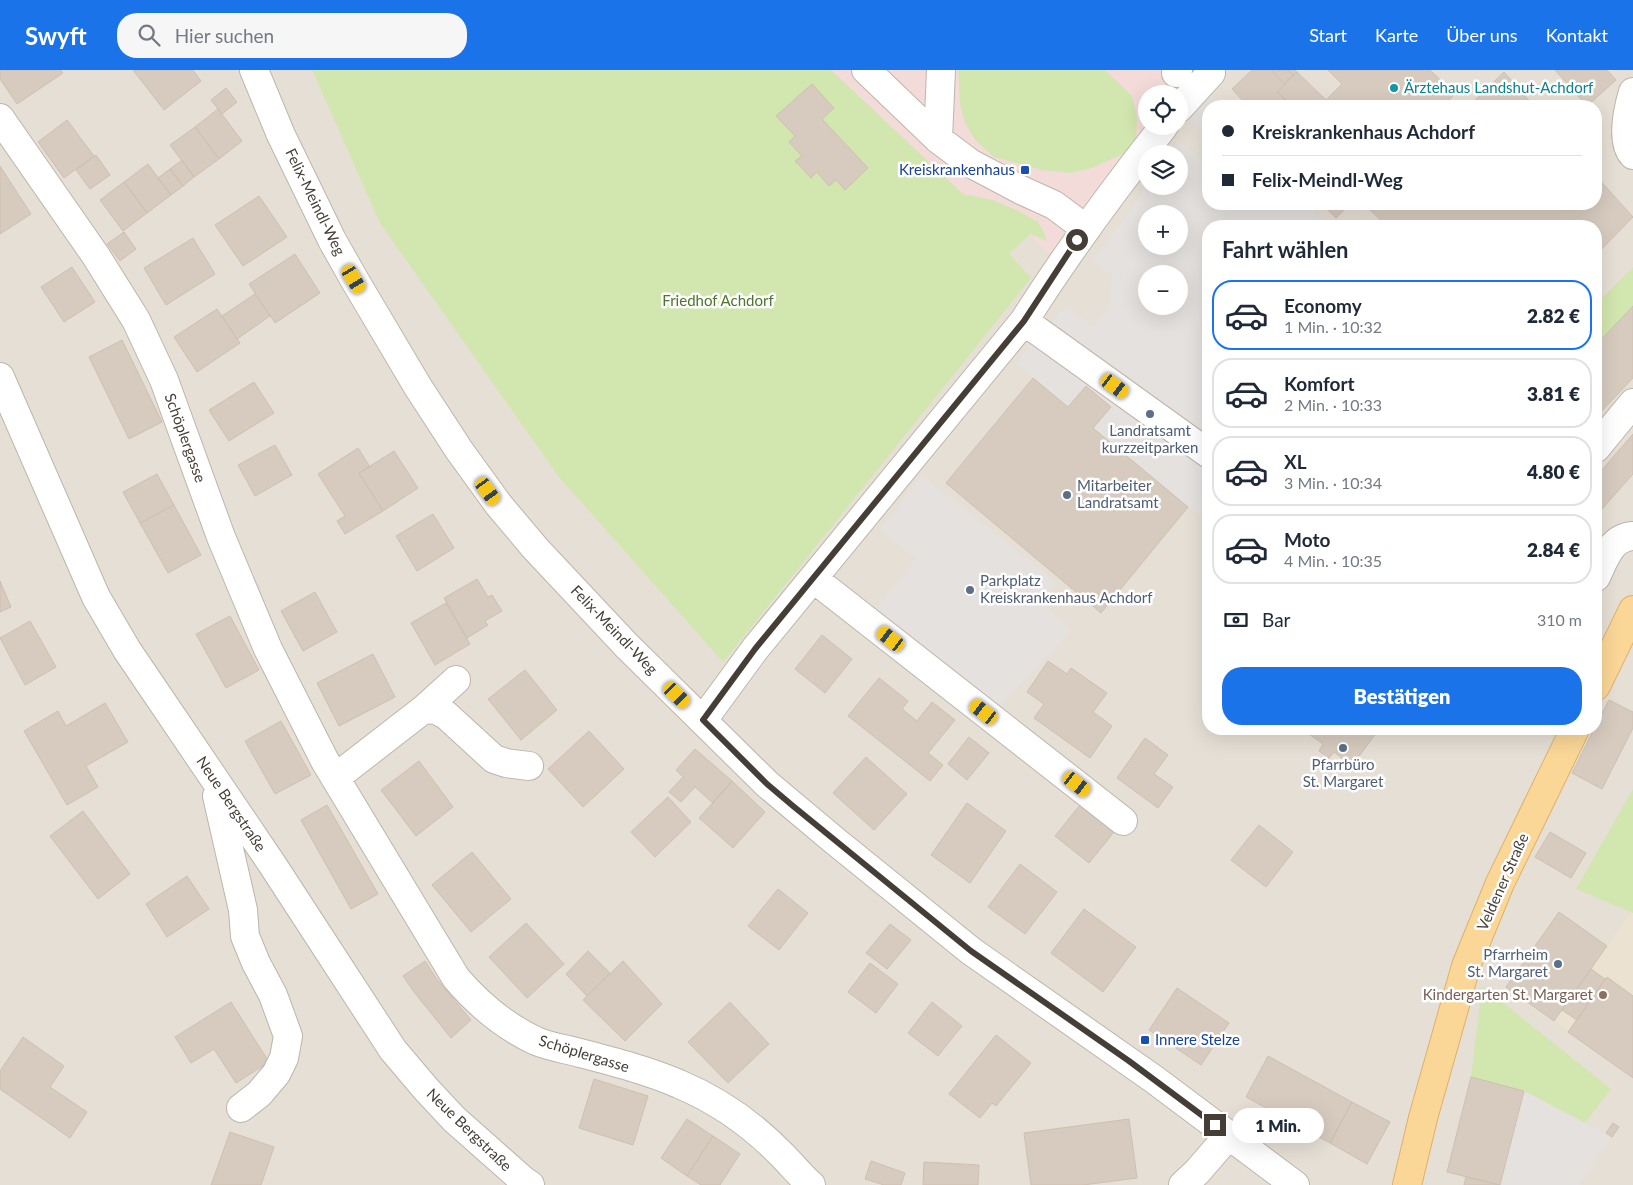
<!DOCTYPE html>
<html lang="de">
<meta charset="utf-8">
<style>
body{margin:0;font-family:Lato,sans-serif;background:#f6f6f7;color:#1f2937;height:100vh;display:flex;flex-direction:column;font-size:19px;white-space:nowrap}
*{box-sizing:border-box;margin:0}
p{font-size:16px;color:#747a83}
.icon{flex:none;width:28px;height:28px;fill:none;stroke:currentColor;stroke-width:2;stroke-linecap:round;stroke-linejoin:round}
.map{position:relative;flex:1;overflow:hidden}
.side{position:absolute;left:1202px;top:150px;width:400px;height:515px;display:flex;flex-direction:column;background:#fff;border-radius:20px;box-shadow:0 5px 20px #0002}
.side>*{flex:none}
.top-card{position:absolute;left:1202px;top:30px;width:400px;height:110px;border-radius:20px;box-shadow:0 5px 20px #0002;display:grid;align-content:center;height:110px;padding:0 20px;background:#fff}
.controls{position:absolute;left:1138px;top:15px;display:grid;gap:10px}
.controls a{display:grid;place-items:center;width:50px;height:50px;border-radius:50%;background:#fff;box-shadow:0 5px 20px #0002;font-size:25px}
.end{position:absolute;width:22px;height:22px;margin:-11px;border:6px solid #453e36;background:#fff;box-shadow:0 0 0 2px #fff}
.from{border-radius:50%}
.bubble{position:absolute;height:35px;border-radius:18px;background:#fff;box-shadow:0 5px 20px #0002;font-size:16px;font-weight:800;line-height:35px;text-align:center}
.car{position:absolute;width:15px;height:30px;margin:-15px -8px;border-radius:6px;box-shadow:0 0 4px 1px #0007;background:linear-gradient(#f5c518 24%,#345 0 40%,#f5c518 0 76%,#345 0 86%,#f5c518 0)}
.top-card b{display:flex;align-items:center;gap:18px;height:48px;font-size:19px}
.top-card b+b{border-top:1px solid #e0e1e3}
.top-card i{width:12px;height:12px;background:#1f2937}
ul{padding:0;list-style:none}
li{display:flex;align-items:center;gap:15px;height:70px;margin:0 10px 8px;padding:0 10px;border:2px solid #e0e1e3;border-radius:20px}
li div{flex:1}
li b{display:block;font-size:19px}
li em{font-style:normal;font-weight:800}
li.on{border-color:#1a73e8}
li>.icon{width:45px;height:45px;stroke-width:1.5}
h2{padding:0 20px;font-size:22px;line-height:60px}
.pay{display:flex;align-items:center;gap:12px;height:55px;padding:0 20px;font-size:19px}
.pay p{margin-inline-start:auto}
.primary-button{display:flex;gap:10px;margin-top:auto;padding:10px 20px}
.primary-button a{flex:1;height:58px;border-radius:20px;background:#1a73e8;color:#fff;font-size:20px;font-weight:800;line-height:58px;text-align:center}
header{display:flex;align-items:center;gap:30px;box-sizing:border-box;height:70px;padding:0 25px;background:#1a73e8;color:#fff}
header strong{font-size:24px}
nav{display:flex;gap:28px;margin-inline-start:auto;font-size:18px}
.search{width:350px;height:45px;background:#f6f6f7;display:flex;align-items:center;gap:12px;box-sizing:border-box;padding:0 18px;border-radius:20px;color:#747a83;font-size:19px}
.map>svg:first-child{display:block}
.residential{fill:#e6dfd5;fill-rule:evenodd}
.education{fill:#ebe2d1}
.medical{fill:#f3dbda}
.green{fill:#d2e6b0}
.parking{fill:#e4e1de;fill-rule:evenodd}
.building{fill:#d7cbbf;stroke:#cec0b0}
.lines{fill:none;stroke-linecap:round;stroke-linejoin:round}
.minor-casing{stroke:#beb5a9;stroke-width:30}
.major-casing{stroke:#dfb168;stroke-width:30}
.minor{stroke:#fff;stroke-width:28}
.major{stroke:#fad697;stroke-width:28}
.route{stroke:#453e36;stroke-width:6}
.culture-dot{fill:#0f9aa8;stroke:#fff;stroke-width:2}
.transit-dot{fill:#1a4fb4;stroke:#fff;stroke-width:2}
.service-dot{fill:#5c6f8a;stroke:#fff;stroke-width:2}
.education-dot{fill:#8d6e63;stroke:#fff;stroke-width:2}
.labels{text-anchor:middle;stroke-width:5;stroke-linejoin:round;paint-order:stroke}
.culture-label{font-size:15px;fill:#0d838f;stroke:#fff;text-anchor:start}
.transit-label{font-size:15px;fill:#164399;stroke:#fff;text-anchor:end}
.street-label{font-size:15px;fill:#453e36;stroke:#fff}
.park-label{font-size:15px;fill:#4d752b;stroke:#fff}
.service-label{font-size:15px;fill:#4e5e75;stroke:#fff}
.education-label{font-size:15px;fill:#785e54;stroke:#fff;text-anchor:end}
</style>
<header>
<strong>Swyft</strong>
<div class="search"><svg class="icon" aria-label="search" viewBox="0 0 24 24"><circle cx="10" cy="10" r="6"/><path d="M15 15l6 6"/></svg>Hier suchen</div>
<nav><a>Start</a><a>Karte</a><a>Über uns</a><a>Kontakt</a></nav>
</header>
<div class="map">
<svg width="1633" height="1115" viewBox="0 0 1633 1115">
<rect width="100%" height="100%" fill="#f2eee6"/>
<path class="residential" d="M0 0H1633V1115H0ZM1146 24H1179V56H1146ZM1209 36H1596V134H1209ZM1146 84H1179V116H1146ZM1146 144H1179V176H1146ZM1209 156H1596V659H1209ZM1146 204H1179V236H1146Z"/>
<path class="education" d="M1631 842 1633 843V1008L1554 951Z"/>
<path class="medical" d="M831 0H1207L1179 24H1146V56H1151L1127 82 1049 184 1030 165 1017 176Z"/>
<path class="green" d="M312 0H831L963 124 993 130 1021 142 1038 152 1044 162 1047 171 1030 164 1009 184 1031 208 723 592 559 407 380 153Z
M958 0H1105L1132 26 1137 46 1136 72 1127 82 1092 98 1071 103 1042 100 994 87 975 70 965 53 960 34Z
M1633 197V236L1596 275V234Z
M1633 719V843L1576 819Z
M1482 916 1611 1019 1585 1053 1524 1021 1471 1007Z"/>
<path class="parking" d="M1211 26 1223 36H1209L1208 66 1189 50Z
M1178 70 1209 96V134H1307L1326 156H1209V449L1188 437 1093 358 1111 337 1086 316 1068 337 1016 293 1066 235 1092 257 1109 237 1112 205 1092 191 1128 144 1146 114V116H1179V84H1168ZM1146 144H1179V176H1146ZM1146 204H1179V236H1146Z
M922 405 1056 512 1045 527 1050 542 1071 561 998 639 872 544 916 488 880 460Z
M1524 1021 1612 1067 1579 1115H1500Z"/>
<path class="building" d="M0 0H61L63 3 17 34 0 9Z
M133 0H193L201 11 164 40Z
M1252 0H1295L1297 2 1277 22 1292 36H1248L1232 19Z
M1271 0H1288L1293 5 1285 14Z
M1328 0H1430L1455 24 1443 36H1292L1277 22 1297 2 1326 30 1342 14Z
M1555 0H1607L1616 10 1587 36Z
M1504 2 1534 36H1469Z
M812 14 834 38 822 49 868 98 845 120 836 110 829 116 817 102 811 108 795 91 802 86 789 72 795 66 776 46Z
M226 18 237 32 222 44 211 30Z
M218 39 242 71 219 89 195 57Z
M67 50 94 86 64 108 38 72Z
M195 57 219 89 194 107 170 75Z
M96 85 110 105 90 119 76 100Z
M182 90 194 107 183 116 170 99Z
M148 94 171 125 147 143 124 112Z
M0 96 31 144 0 164Z
M170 99 183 116 171 125 158 108Z
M1596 106 1633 147 1596 185V156H1387L1368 138 1373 134H1596Z
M124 112 147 143 123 161 100 130Z
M259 126 287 167 243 196 215 155Z
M1322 134H1350L1336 148Z
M124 162 136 179 120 191 107 174Z
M193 168 215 204 166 235 144 198Z
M295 184 320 223 275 253 249 214Z
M72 197 95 232 64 252 41 217Z
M255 224 270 246 237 269 222 246Z
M1633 236V308L1596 347V275Z
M217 239 240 273 197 302 174 267Z
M122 270 162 352 129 369 89 287Z
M1033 308 1068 337 1086 316 1111 337 1093 358 1188 437 1101 543 946 413Z
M254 312 274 343 229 371 209 340Z
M1633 364V404L1602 439 1596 435V407Z
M275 375 292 405 255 426 238 395Z
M358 378 370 397 359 403 383 441 345 464 337 451 345 446 318 404Z
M394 381 418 418 383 441 359 403Z
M157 404 174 435 140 453 123 422Z
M174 435 201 485 168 503 140 453Z
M433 444 454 478 417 501 396 466Z
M477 509 488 527 492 525 502 541 485 551 488 555 467 568 444 528Z
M0 511 11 537 0 542Z
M315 522 337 562 303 581 281 541Z
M446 533 470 574 435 595 411 553Z
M230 546 259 600 226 618 196 564Z
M30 551 56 597 25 615 0 568Z
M822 565 852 589 825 623 795 599Z
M373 584 395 627 339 656 317 613Z
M1048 591 1067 604 1071 598 1107 623 1093 642 1112 656 1090 688 1034 648 1044 634 1027 622Z
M525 600 557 640 521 670 488 629Z
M879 608 908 631 902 639 917 651 932 632 955 650 928 683 943 695 930 711 848 646Z
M1609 630 1633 642V658L1602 719 1572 703 1594 659H1596V655Z
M105 633 128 672 86 696 98 717 67 735 24 661 58 641 66 656Z
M281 651 311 705 275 724 245 671Z
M1308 659H1379L1352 696 1334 682 1329 688 1319 681 1323 674 1306 662Z
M589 661 624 699 583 737 548 699Z
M969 667 989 683 967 710 948 694Z
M1145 668 1168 685 1154 704 1173 717 1158 738 1117 708Z
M695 679 732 711 713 733 695 717 681 732 669 722 683 707 676 700Z
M866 687 907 724 874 760 833 723Z
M419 691 453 737 416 766 381 720Z
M732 711 765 742 733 778 699 748Z
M668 727 691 752 655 787 631 762Z
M967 733 1006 761 970 813 931 785Z
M327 735 378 824 351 839 301 750Z
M1080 735 1114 762 1089 793 1055 766Z
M83 741 130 804 98 829 50 766Z
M1259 755 1293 782 1266 817 1231 790Z
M1550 762 1586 783 1571 808 1535 787Z
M472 782 511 829 471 862 432 815Z
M1020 794 1057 822 1025 864 988 837Z
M187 806 209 839 167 867 146 834Z
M778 819 808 843 779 880 748 856Z
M1084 839 1136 877 1103 922 1051 883Z
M1559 842 1607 876 1554 951 1506 917Z
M526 853 564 894 527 928 489 887Z
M890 854 911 870 887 899 866 883Z
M588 881 610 903 587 926 566 904Z
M425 891 436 908 471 950 451 968 414 922 403 906Z
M623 891 662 934 625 971 583 930Z
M870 893 898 914 876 943 848 922Z
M1591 899 1605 909 1577 950 1562 940Z
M1607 907 1633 926V1008L1568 962Z
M1177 918 1229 953 1201 995 1149 960Z
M231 932 269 992 236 1013 214 979 191 993 175 967Z
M730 932 769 974 728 1013 688 972Z
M932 932 962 956 938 986 908 963Z
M996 965 1031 993 996 1036 992 1033 980 1048 949 1024Z
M23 967 64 996 50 1017 87 1042 70 1068 0 1019V1001Z
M1268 986 1352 1032 1330 1073 1246 1027Z
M1471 1007 1524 1021 1500 1115 1447 1102Z
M594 1009 648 1026 633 1075 579 1058Z
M1352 1032 1390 1052 1367 1094 1330 1073Z
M687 1049 713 1066 687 1106 661 1088Z
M1129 1049 1137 1108 1083 1115H1031L1024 1063Z
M1613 1053 1619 1057 1612 1067 1606 1063Z
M230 1062 274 1077 261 1115H211Z
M713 1066 740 1084 720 1115H701L687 1106Z
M871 1091 905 1103 901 1115H884L865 1109Z
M924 1092 979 1095 978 1115H923Z
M1466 1107 1499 1115H1464Z"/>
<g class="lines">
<g class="minor-casing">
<path id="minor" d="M254 0 281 65 332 170 354 209 418 317 459 380 498 434 535 478 626 575 767 714 835 771 971 881 1155 1010 1295 1115
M866 0 938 69 970 93 1021 120 1054 135 1085 158
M1176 3 1178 0
M1633 22C1628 39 1620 71 1633 85
M1179 38 1211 3
M0 48 96 186 136 250 164 310 221 467 268 579 325 691 456 908C479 935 504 956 536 971 550 977 566 979 580 983 611 991 650 1001 679 1014 717 1030 753 1055 782 1085 792 1095 801 1106 811 1115
M938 69 941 0
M1024 251 1209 384
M0 307 96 527 127 580 272 794 393 980 426 1019 454 1049 524 1111 530 1115
M1596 378 1633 333
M1596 507C1605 489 1610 468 1633 466
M814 509 1123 751
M424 639 456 610
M703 650 755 579 1024 251C1067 183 1114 119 1164 56
M335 706 344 701 424 639 436 640 446 645 494 689 506 693 529 696
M217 726 243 840 245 866 256 893 273 925 288 966 284 988 276 1004 259 1024 241 1038
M1183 1115 1197 1102 1229 1065"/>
</g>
<g class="major-casing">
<path id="major" d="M1596 616 1633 540
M1407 1115 1423 1048 1466 896 1500 813 1575 659"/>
</g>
<use href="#minor" class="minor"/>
<use href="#major" class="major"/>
</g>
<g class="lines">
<path class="route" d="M1077 170 1024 251 755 579 703 650 767 714 793 736 971 881 1129 991 1215 1055"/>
</g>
<circle class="culture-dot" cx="1394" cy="18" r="5"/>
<g class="transit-dot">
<rect x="1020" y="95" width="10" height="10" rx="2.5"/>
<rect x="1140" y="965" width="10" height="10" rx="2.5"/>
</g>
<g class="service-dot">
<circle cx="1150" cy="344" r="5"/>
<circle cx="1067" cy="425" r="5"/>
<circle cx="970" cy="520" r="5"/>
<circle cx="1343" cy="678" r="5"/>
<circle cx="1558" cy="894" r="5"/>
</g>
<circle class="education-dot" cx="1603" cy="925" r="5"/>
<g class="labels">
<g class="culture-label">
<text x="1404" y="23">Ärztehaus Landshut-Achdorf</text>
</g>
<g class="transit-label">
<text x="1015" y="105">Kreiskrankenhaus</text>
<text x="1155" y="975" text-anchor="start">Innere Stelze</text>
</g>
<g class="street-label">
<text transform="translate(315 132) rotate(64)" y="5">Felix-Meindl-Weg</text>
<text transform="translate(185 368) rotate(70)" y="5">Schöplergasse</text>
<text transform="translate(614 560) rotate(46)" y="5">Felix-Meindl-Weg</text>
<text transform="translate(231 734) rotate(56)" y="5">Neue Bergstraße</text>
<text transform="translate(1503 812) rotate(-66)" y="5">Veldener Straße</text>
<text transform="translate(584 984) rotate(17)" y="5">Schöplergasse</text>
<text transform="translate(469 1060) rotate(44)" y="5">Neue Bergstraße</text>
</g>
<g class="park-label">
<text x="718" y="236">Friedhof Achdorf</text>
</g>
<g class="service-label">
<text x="1150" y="366">Landratsamt<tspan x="1150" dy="17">kurzzeitparken</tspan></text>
<text x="1077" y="421" text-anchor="start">Mitarbeiter<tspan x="1077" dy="17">Landratsamt</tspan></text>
<text x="980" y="516" text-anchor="start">Parkplatz<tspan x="980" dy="17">Kreiskrankenhaus Achdorf</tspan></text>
<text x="1343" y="700">Pfarrbüro<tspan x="1343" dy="17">St. Margaret</tspan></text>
<text x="1548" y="890" text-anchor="end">Pfarrheim<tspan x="1548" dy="17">St. Margaret</tspan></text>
</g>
<g class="education-label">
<text x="1593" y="930">Kindergarten St. Margaret</text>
</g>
</g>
</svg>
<div class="controls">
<a><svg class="icon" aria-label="locate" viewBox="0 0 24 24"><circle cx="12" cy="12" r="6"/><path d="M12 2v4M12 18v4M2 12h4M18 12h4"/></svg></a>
<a><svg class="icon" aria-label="layers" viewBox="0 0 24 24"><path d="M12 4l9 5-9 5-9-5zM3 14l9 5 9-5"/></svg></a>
<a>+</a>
<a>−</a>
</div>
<i class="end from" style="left:1077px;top:170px"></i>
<i class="end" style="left:1215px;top:1055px"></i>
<div class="bubble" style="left:1232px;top:1038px;width:92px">1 Min.</div>
<i class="car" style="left:354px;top:209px;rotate:149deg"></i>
<i class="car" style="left:1115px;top:316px;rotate:126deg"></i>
<i class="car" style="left:488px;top:421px;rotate:144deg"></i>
<i class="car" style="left:891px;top:569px;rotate:308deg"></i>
<i class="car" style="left:677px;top:625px;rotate:134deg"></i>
<i class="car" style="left:984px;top:642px;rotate:308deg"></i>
<i class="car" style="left:1077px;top:714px;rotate:128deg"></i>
<div class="top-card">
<b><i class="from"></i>Kreiskrankenhaus Achdorf</b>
<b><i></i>Felix-Meindl-Weg</b>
</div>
<section class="side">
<h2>Fahrt wählen</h2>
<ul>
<li class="on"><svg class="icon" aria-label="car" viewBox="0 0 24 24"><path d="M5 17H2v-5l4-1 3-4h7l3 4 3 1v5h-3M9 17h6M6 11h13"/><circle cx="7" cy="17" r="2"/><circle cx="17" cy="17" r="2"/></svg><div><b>Economy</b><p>1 Min. · 10:32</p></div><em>2.82 €</em></li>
<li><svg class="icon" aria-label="car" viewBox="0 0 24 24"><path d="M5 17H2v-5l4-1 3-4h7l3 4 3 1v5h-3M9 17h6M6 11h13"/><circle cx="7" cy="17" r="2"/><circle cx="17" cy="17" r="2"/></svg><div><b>Komfort</b><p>2 Min. · 10:33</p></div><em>3.81 €</em></li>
<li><svg class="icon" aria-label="car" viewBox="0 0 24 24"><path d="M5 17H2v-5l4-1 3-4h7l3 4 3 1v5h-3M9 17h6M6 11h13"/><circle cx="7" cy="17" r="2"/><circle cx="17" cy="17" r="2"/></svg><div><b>XL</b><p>3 Min. · 10:34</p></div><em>4.80 €</em></li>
<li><svg class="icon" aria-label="car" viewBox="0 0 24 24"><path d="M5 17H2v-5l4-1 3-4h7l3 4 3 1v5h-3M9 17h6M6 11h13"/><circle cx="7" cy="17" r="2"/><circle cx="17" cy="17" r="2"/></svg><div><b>Moto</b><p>4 Min. · 10:35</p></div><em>2.84 €</em></li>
</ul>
<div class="pay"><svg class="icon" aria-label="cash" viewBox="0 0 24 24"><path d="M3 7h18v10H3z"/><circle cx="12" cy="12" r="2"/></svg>Bar<p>310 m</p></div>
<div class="primary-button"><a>Bestätigen</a></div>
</section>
</div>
